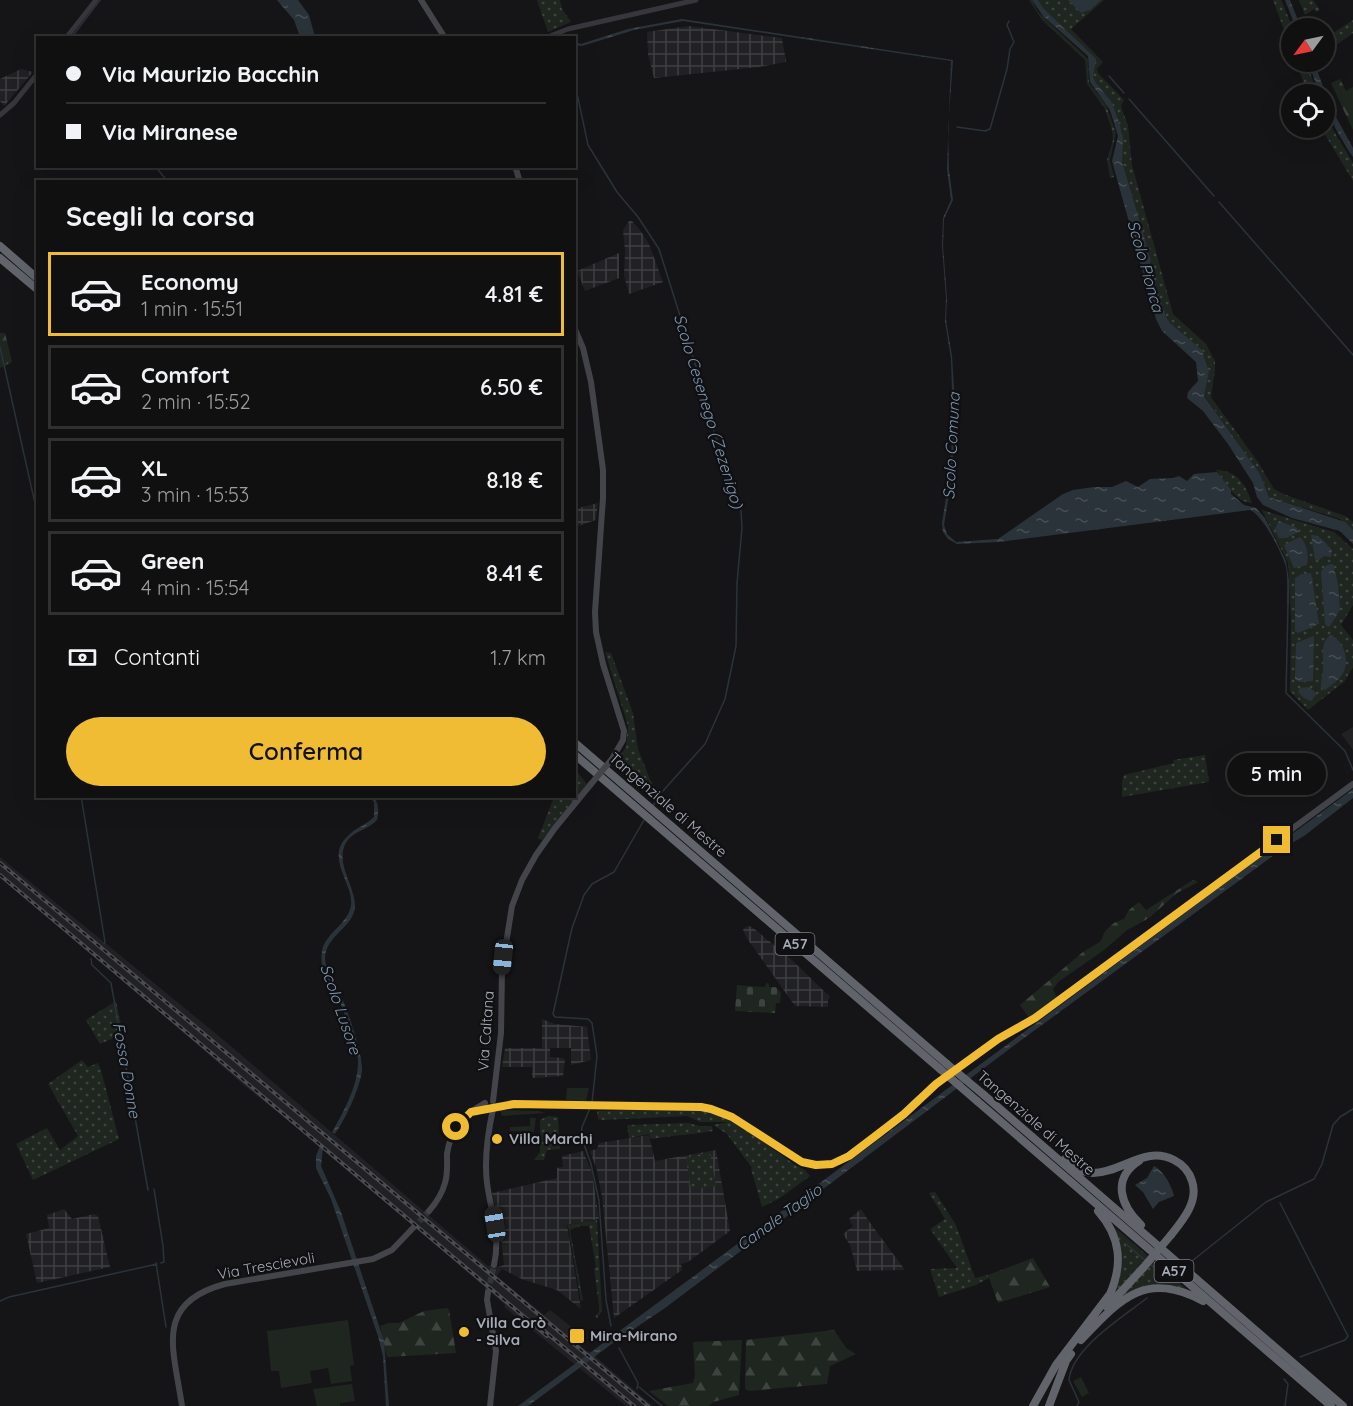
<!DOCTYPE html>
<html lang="it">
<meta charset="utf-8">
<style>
body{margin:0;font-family:Quicksand,sans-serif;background:#19191a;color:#f1f3f6;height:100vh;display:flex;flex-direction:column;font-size:22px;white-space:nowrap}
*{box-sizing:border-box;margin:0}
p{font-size:20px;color:#9c9d9f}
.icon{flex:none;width:33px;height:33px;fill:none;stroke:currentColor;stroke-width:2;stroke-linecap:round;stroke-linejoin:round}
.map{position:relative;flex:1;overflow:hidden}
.sheet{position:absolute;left:36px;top:180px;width:540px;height:618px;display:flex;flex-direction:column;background:#101011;border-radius:0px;box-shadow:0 6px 24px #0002,0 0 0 2px #303031}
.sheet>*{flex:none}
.top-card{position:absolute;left:36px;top:36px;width:540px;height:132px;border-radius:0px;box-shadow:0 6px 24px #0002,0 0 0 2px #303031;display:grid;align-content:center;height:132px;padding:0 30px;background:#101011}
.needle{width:39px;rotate:237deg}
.tools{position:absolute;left:1281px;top:18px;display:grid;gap:12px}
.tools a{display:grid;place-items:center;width:54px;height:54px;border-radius:50%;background:#101011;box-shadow:0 6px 24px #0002,0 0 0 2px #303031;font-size:30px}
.end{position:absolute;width:27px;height:27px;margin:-14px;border:8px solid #efbc34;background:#111;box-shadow:0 0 0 3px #111}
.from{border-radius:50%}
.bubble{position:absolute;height:42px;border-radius:21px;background:#101011;box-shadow:0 6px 24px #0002,0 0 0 2px #303031;font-size:20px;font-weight:600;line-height:42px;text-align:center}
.car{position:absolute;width:18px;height:36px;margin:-18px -9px;border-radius:8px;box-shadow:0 0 4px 2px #0007;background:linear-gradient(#222 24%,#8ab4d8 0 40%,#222 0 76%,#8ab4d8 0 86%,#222 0)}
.top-card b{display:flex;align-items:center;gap:21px;height:57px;font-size:22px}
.top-card b+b{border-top:2px solid #303031}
.top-card i{width:15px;height:15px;background:#f1f3f6}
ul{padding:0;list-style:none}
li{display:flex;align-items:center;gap:18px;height:84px;margin:0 12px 9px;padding:0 18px;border:3px solid #303031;border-radius:0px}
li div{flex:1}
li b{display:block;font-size:22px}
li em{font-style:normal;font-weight:600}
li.on{border-color:#efbc34}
li>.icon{width:54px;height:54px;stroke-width:1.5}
h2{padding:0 30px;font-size:27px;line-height:72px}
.pay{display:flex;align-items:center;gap:15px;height:66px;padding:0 30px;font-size:22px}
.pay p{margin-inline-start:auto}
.action{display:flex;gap:12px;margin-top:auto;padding:12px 30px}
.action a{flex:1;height:69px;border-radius:36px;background:#efbc34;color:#111;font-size:24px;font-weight:600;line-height:69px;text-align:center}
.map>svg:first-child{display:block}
.built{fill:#212124}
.industrial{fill:url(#industrial-grid)}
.grass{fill:url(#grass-dots)}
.forest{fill:url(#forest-firs)}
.cemetery{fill:url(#cemetery-stones)}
.garden{fill:#1f2620}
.water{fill:url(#water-ripples)}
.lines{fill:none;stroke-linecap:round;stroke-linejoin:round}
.stream{stroke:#2b333a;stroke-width:1.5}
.secondary-tunnel{stroke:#323337;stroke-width:6;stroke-dasharray:6 3;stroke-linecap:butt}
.tertiary{stroke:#36363c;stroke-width:5}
.secondary{stroke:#44454b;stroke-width:6}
.motorway{stroke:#62646c;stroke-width:8}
.rail-casing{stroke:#4b4c52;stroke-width:4}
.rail{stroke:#101012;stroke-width:1.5;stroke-dasharray:4.5;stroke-linecap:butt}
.secondary-bridge{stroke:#44454b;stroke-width:6}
.motorway-bridge{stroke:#62646c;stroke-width:8}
.route{stroke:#efbc34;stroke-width:8}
.poi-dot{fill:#efbc34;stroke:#101012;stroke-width:2}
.labels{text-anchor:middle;stroke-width:4.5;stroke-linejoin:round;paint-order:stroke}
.shield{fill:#101012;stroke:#7a7c86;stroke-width:1.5}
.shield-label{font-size:14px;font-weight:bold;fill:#a7abb7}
.street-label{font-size:15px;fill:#a7abb7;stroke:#101012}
.poi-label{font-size:15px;font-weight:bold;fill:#a7abb7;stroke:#101012;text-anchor:start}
.water-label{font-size:16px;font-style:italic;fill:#7e96b1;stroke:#101012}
</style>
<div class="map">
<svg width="1353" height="1406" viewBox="0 0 1353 1406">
<defs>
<pattern id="industrial-grid" width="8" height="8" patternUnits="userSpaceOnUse" patternTransform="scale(1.5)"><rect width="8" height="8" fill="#212124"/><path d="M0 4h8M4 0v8" fill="none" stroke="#3e3f42"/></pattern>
<pattern id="grass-dots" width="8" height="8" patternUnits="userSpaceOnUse" patternTransform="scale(1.5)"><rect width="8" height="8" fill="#1f2620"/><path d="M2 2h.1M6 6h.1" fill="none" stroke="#3d433e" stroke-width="1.8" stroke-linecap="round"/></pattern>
<pattern id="forest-firs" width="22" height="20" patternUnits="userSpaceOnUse" patternTransform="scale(1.5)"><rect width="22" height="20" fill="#1f2620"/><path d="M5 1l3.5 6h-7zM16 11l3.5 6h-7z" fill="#3d433e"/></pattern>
<pattern id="cemetery-stones" width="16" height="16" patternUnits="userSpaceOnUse" patternTransform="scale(1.5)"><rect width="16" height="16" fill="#1f2620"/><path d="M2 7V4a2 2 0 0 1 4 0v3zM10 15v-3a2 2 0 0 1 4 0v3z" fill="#3d433e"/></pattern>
<pattern id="water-ripples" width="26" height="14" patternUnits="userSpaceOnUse" patternTransform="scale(1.5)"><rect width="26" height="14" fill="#2b333a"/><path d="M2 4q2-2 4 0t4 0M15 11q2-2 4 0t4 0" fill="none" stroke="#474e54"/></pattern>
</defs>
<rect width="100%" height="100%" fill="#151517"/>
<path class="built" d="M1353 727V750L1341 734Z
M0 857 225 1041 488 1266 492 1264 502 1269 497 1276 544 1315 550 1310 573 1328 574 1327 587 1338 580 1346 588 1352 589 1351 653 1406H626L504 1307 505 1305 486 1288 323 1148 247 1088 144 998 0 878Z"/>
<path class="industrial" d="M689 26 782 38 786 62 759 67 654 78 648 54 647 32Z
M21 69 33 72 4 106 0 101V79Z
M629 221H632L640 230 649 244 663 282 629 294 624 276 625 251 623 230Z
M619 253V278L585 291 577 271Z
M598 503 596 520 575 527V509Z
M748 926 752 927 791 959 827 994 830 996 828 1001V1007L795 1006 746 937 743 929Z
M542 1019 555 1024 587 1027 591 1060 571 1065V1048H550V1057L563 1058 565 1060 563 1076 532 1078V1067H502L505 1048H542Z
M649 1135 655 1161 716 1150 730 1231 688 1262 681 1264 682 1270 614 1318 602 1197 597 1171 590 1151 597 1149 599 1143Z
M583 1151 592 1172 599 1219 567 1225 581 1309 557 1290 524 1280 498 1267 504 1265 500 1229 492 1193 557 1178V1168L563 1167 562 1156Z
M64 1209 72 1219 94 1214 98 1216 110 1267 37 1283 26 1234 49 1228 47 1215Z
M861 1209 868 1220 905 1270 857 1271 850 1245 843 1234 853 1226 849 1219Z"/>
<path class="grass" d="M537 0H560L562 9 571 22 548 32Z
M1029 0H1032L1038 12 1088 59 1089 83 1106 105 1116 133 1110 160 1114 177 1110 178 1107 160 1113 140 1112 130 1105 109 1087 84 1085 60 1042 20Z
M1038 0H1104L1071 29 1103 62 1097 69 1098 73 1124 100 1121 105 1122 110 1128 125 1132 165 1173 314 1206 344 1215 361V370L1211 397 1258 462 1274 489 1286 495 1345 516 1353 522V530L1340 519 1269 497 1260 474 1204 395 1209 372 1202 350 1170 323 1166 317 1151 270 1150 258 1138 215 1122 162V132L1111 101 1096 83 1093 77 1094 62 1043 8Z
M1273 0H1281L1293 28 1291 49Z
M1299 0H1313L1320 10 1316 12 1314 9 1305 15Z
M1353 20V33L1335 46 1330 35Z
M1296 62H1306L1318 94H1308Z
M1325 116 1353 163V181L1321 128H1324Z
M1216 470C1237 470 1246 485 1252 503 1236 503 1225 482 1216 470Z
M1262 510 1334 532 1353 549V605L1341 625 1353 640V667L1344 682 1308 710 1290 691 1291 619 1288 563Z
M605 652 611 653 633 713 638 749 657 797 654 800 613 766 626 747 628 726Z
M1205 755 1209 782 1122 797V782L1124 775 1174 763 1173 760Z
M575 769 587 784 542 840 538 838 554 797 574 796Z
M116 1001 123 1034 100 1044 86 1020Z
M82 1060 88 1067 98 1063 101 1070 119 1139 33 1180 16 1144 47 1128 60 1150 78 1136 48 1084Z
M597 1111C628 1111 693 1105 720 1116 751 1128 776 1155 805 1170L810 1176 780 1198 762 1207 751 1169 752 1168 727 1134 713 1125 728 1122H700L687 1116 603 1120 598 1119Z
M548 1116 558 1117 560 1149 547 1150 544 1160H534L540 1152V1120Z
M688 1123 700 1126H712L713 1131C692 1135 672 1135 651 1139L649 1134 629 1138 627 1125Z
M710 1152 716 1186 691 1190 686 1158Z
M935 1192 956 1225 975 1278 988 1275 989 1278 976 1285 939 1297 930 1269 957 1268 930 1229 945 1219 929 1193Z
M597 1220 602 1311 597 1318 595 1316 599 1312V1306L594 1268 596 1267 589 1226H580L570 1230 583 1300 581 1301 568 1225Z
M1112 1225 1148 1256 1108 1301 1116 1286Z
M1154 1261 1191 1293 1177 1287 1120 1297Z"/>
<path class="forest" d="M1340 79 1346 91 1353 87V130L1331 83Z
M0 333H5L12 362 0 368Z
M1193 880 1198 882 1177 893 1149 918 1127 930 1104 950 1058 982 1053 989 1056 996 1060 997 1030 1019 1020 1005 1083 952 1101 941 1105 931 1114 923 1124 919 1129 910 1139 902 1146 910Z
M1033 1258 1050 1287 998 1303 988 1275Z
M447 1308 449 1310 456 1353 387 1357 380 1326 389 1323H399L424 1311Z
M834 1330 846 1348 856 1354 830 1366 827 1384 749 1391 745 1389 746 1340Z
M742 1340 739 1395 713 1402 709 1406H668L649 1391 693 1383 695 1376 693 1342Z"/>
<path class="cemetery" d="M766 983 769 984V987H776L781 993 780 1003H776L775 1013 735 1011 737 985 765 987Z"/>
<path class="garden" d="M567 1088H589L586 1101 566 1100Z
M500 1110 539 1111 545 1113 502 1116Z
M530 1118H536L534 1132 510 1131V1127L530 1126Z
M348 1320 354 1365 350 1366 352 1381 331 1384 328 1368 310 1371 312 1383 281 1388 279 1371H271L267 1331Z
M1081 1377 1089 1393 1082 1397 1073 1381Z
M352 1384 355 1401 340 1403V1406H317L313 1389Z"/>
<path class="water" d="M277 0H298L309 15 315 37H300L294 20Z
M1032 0H1038L1043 8 1096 59 1093 77 1096 83 1111 101 1120 125 1123 139 1122 162 1138 215 1150 258 1151 270 1166 317 1170 323 1202 350 1209 372 1204 396 1260 474 1269 497 1345 522 1353 530V544L1340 531 1292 518 1263 505 1257 497 1253 483 1228 444 1203 411 1187 398 1188 392 1198 381 1196 362 1162 331 1156 319 1112 161 1118 136 1110 110 1090 82 1088 56 1043 16Z
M1068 0H1101L1091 9 1081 13Z
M1285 0H1290L1301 28H1296Z
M682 19 953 60 948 129 949 170 953 200 944 219 943 246 947 298 946 320 952 356 954 389 958 397 951 482 944 525 947 534 956 542 998 539 1063 494 1073 490 1094 487H1112L1126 481 1138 487 1150 479 1173 478 1179 476 1187 481 1194 474 1217 472 1231 490V494L1244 505 1256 508 1265 518 1286 561 1289 581V604L1287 606C1287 593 1288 579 1286 567 1282 553 1263 515 1250 510L999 542 957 544 948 539 943 532 942 523 948 486 956 399 952 391 951 359 945 321 946 298 942 246 943 218 951 200 947 169 951 61 683 21 634 30 582 46 575 45V42L581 44 628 29Z
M1308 62H1314L1331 108 1353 148V157C1343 142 1324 112 1324 94L1319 92Z
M1279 521 1297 528 1298 532 1287 538H1279L1275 529Z
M1311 535C1321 535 1326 543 1332 551L1331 557 1324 556 1318 561 1315 559Z
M1300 537C1307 543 1309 557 1307 565L1294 568 1284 545Z
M1333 564 1338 584 1340 610 1330 626 1328 627 1325 624 1321 571 1327 565Z
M1311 573 1319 624 1298 633 1295 631V578L1302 574Z
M1331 635C1344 641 1350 661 1343 673 1339 680 1332 685 1325 690H1321C1320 682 1323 676 1323 669 1324 656 1319 643 1331 635Z
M1314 636 1313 681 1299 682 1295 679 1296 643Z
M1308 687 1314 691 1316 695 1310 701 1304 698 1298 692 1300 688Z
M1353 789V798L1304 836 1285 847 1020 1041 665 1308 613 1343 528 1406H518Z
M370 797H374C379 804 379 812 377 820 369 829 354 831 347 841 333 862 356 886 355 907 353 928 326 935 325 958 325 971 335 984 341 996 348 1011 363 1055 362 1071 359 1090 346 1118 335 1134L332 1132C344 1111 359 1084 358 1059 352 1040 348 1021 340 1002 336 991 327 981 323 969 321 963 321 953 323 947 329 931 349 922 351 905 354 884 324 857 348 836 355 828 366 825 374 817V802Z
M320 1146 323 1148 321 1166 341 1212 384 1341 389 1406H386L383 1356 378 1336 331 1199 316 1168V1156Z
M1154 1166C1163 1170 1172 1186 1174 1196L1159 1202 1153 1209 1143 1192 1135 1185 1147 1178Z"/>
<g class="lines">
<path class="stream" d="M71 38 100 0
M1109 76 1124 93
M574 79 588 145 617 192 638 217 659 249 699 376 714 432 733 481 741 511 742 528 737 583 736 646 725 699 705 744 662 792 653 806
M38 80 35 84 38 87
M1129 99 1214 196
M957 127 985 131 990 129 1007 69 1010 49 1014 42 1007 25 1009 21
M155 166 168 182
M1219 202 1353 355
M0 347 38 517
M1288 605 1286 693 1345 751 1353 770
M81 796 105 942 104 944
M91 959 92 965 111 983 148 1190
M592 1103 597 1056 592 1023 588 1019 555 1017 553 1014 572 928 584 895 592 884 614 872 644 820
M590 1108 582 1127 581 1136 591 1164 599 1201 606 1300 611 1326
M154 1189 163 1246 164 1262 161 1263
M1280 1203 1348 1336 1345 1340 1300 1357
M1126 1244 1146 1261
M1192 1261 1266 1202 1314 1179 1322 1164 1333 1125 1340 1117 1353 1109
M156 1263 166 1327
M1150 1264 1166 1278
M0 1301 9 1297 157 1264
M619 1348 638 1383 637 1389
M1284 1379 1288 1384 1285 1406
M639 1387 662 1406
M1077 1406 1079 1402 1069 1380C1072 1348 1123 1317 1147 1298"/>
<path class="secondary-tunnel" d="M413 1228 429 1211
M488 1292 494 1265"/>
<path class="tertiary" d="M66 38 96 0
M545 38 568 29 696 0
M0 115 14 103 38 73"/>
<path class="secondary" d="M421 0 445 38
M515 166 520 182
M574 327 583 348 591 382 603 470V498L595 612 596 632 603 664 624 731 623 740 612 759
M493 1101 501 1033 502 969 512 906 522 880 536 855 555 828 591 784
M487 1109 514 1104 689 1107 711 1109 732 1117 803 1162 816 1165 833 1164 849 1156 896 1121 917 1100 962 1065 998 1039 1035 1018 1353 784
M493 1109C488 1132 484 1159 487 1183 491 1214 501 1232 494 1265
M429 1211C436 1203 442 1194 445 1183 448 1173 447 1164 447 1154 450 1131 465 1114 485 1103
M488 1292 487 1300 496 1351 490 1406
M182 1406C174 1350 153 1303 225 1284L373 1259 392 1250 413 1228"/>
<path class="motorway" d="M0 246 38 279
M0 258 38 290
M574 742 947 1064
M574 754 940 1069
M984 1095 1343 1406
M977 1101 1331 1406
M1065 1159C1073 1166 1082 1173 1093 1173 1121 1173 1145 1145 1174 1160 1182 1164 1189 1171 1192 1181 1199 1201 1183 1220 1171 1235
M1139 1161C1111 1179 1121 1206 1141 1225
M1107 1307 1143 1268
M1081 1340C1120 1299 1145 1270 1203 1301
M1033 1406 1056 1365 1110 1294C1123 1264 1121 1237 1098 1211
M1049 1406 1066 1361 1071 1354"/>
<g class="rail-casing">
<path id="rail" d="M0 863 648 1406
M0 875 547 1336
M542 1329 634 1406"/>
</g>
<use href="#rail" class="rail"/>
<path class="secondary-bridge" d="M591 784 612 759"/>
<path class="motorway-bridge" d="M947 1064 984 1095
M940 1069 977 1101
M1143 1268 1171 1235"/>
</g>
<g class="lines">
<path class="route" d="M456 1127 471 1112 514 1104 701 1107 711 1109 732 1117 802 1162 816 1165 832 1164 849 1156 878 1134 904 1114 936 1084 998 1039 1035 1018 1277 840"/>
</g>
<g class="poi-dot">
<circle cx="497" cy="1139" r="6"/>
<circle cx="464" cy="1332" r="6"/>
<rect x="569" y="1328" width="16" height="16" rx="3"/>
</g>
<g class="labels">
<g class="shield">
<rect x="775.5" y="933" width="39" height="22" rx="4.5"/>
<rect x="1154.5" y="1260" width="39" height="22" rx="4.5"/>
</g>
<g class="shield-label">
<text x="795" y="949">A57</text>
<text x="1174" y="1276">A57</text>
</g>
<g class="street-label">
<text transform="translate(668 805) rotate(41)" y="5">Tangenziale di Mestre</text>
<text transform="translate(486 1031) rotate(-86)" y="5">Via Caltana</text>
<text transform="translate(1036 1123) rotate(41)" y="5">Tangenziale di Mestre</text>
<text transform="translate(266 1266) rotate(-10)" y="5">Via Trescievoli</text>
</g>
<g class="poi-label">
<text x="509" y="1144">Villa Marchi</text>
<text x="476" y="1328">Villa Corò<tspan x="476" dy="17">- Silva</tspan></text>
<text x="590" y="1341">Mira-Mirano</text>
</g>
<g class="water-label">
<text transform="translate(1146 266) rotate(74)" y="6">Scolo Pionca</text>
<text transform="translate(709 411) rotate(73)" y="6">Scolo Cesenego (Zezenigo)</text>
<text transform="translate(951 446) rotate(-87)" y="6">Scolo Comuna</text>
<text transform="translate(341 1009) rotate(71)" y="6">Scolo Lusore</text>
<text transform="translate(127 1070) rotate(80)" y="6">Fossa Donne</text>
<text transform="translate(779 1217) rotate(-36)" y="6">Canale Taglio</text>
</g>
</g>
</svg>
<div class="tools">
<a><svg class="needle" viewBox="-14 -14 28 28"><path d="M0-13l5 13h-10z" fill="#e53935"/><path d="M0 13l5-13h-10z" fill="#9c9d9f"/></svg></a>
<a><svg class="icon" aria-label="locate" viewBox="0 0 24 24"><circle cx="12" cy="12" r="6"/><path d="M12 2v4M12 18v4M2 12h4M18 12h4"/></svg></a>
</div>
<i class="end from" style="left:456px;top:1127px"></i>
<i class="end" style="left:1277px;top:840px"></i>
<div class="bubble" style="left:1227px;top:753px;width:99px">5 min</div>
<i class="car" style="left:503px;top:957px;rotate:186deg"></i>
<i class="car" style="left:495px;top:1224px;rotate:351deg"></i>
<div class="top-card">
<b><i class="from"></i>Via Maurizio Bacchin</b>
<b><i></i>Via Miranese</b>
</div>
<section class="sheet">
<h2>Scegli la corsa</h2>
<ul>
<li class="on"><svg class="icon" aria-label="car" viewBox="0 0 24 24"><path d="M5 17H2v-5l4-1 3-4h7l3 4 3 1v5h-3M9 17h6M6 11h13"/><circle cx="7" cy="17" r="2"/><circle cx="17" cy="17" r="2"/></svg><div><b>Economy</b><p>1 min · 15:51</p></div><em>4.81 €</em></li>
<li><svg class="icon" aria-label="car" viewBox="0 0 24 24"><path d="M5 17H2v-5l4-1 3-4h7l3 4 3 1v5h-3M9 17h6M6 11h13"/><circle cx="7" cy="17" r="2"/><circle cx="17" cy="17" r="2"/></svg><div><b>Comfort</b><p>2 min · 15:52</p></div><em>6.50 €</em></li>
<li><svg class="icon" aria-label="car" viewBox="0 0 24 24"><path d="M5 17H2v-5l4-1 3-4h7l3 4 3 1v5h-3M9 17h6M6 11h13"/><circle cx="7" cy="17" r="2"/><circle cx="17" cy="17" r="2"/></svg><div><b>XL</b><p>3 min · 15:53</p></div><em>8.18 €</em></li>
<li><svg class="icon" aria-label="car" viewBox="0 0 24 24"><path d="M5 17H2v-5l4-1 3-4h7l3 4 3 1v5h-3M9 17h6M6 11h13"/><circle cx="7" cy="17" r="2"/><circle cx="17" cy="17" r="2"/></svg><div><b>Green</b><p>4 min · 15:54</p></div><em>8.41 €</em></li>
</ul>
<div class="pay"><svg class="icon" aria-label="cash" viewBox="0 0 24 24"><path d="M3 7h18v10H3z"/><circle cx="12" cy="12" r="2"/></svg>Contanti<p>1.7 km</p></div>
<div class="action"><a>Conferma</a></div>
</section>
</div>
